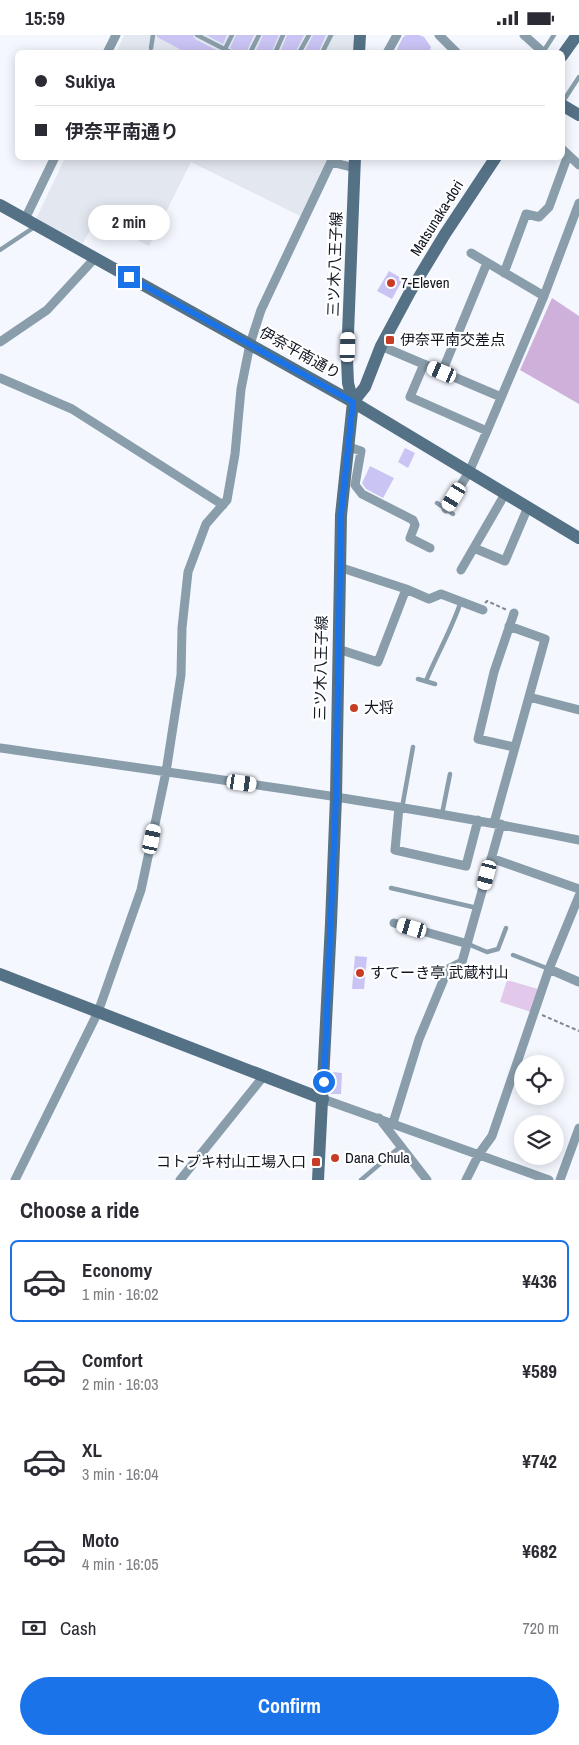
<!DOCTYPE html>
<meta charset="utf-8">
<style>
body{margin:0;font-family:"Archivo Narrow","Noto Sans JP",sans-serif;background:#f7f7f7;color:#2b2b33;height:100vh;display:flex;flex-direction:column;font-size:19px;white-space:nowrap}
*{box-sizing:border-box;margin:0}
p{font-size:16px;color:#7c7c81}
.icon{flex:none;width:28px;height:28px;fill:none;stroke:currentColor;stroke-width:2;stroke-linecap:round;stroke-linejoin:round}
.map{position:relative;height:1145px;overflow:hidden}
.sheet{display:flex;flex-direction:column;background:#fff;flex:1}
.sheet>*{flex:none}
.banner{position:absolute;left:15px;top:15px;width:550px;height:110px;border-radius:8px;box-shadow:0 2px 12px #0003;display:grid;align-content:center;height:110px;padding:0 20px;background:#fff}
.controls{position:absolute;left:514px;top:1020px;display:grid;gap:10px}
.controls a{display:grid;place-items:center;width:50px;height:50px;border-radius:50%;background:#fff;box-shadow:0 2px 12px #0003;font-size:25px}
.end{position:absolute;width:22px;height:22px;margin:-11px;border:6px solid #1a73e8;background:#fff;box-shadow:0 0 0 2px #fff}
.from{border-radius:50%}
.bubble{position:absolute;height:35px;border-radius:18px;background:#fff;box-shadow:0 2px 12px #0003;font-size:16px;font-weight:700;line-height:35px;text-align:center}
.car{position:absolute;width:15px;height:30px;margin:-15px -8px;border-radius:6px;box-shadow:0 0 4px 1px #0007;background:linear-gradient(#fff 24%,#345 0 40%,#fff 0 76%,#345 0 86%,#fff 0)}
.banner b{display:flex;align-items:center;gap:18px;height:48px;font-size:19px}
.banner b+b{border-top:1px solid #e1e1e2}
.banner i{width:12px;height:12px;background:#2b2b33}
ul{padding:0;list-style:none}
li{display:flex;align-items:center;gap:15px;height:82px;margin:0 10px 8px;padding:0 10px;border:2px solid transparent;border-radius:8px}
li div{flex:1}
li b{display:block;font-size:19px}
li em{font-style:normal;font-weight:700}
li.selected{border-color:#1a73e8}
li>.icon{width:45px;height:45px;stroke-width:1.5}
h2{padding:0 20px;font-size:22px;line-height:60px}
.pay{display:flex;align-items:center;gap:12px;height:55px;padding:0 20px;font-size:19px}
.pay p{margin-inline-start:auto}
.cta{display:flex;gap:10px;margin-top:auto;padding:10px 20px}
.cta a{flex:1;height:58px;border-radius:30px;background:#1a73e8;color:#fff;font-size:20px;font-weight:700;line-height:58px;text-align:center}
.status{display:flex;justify-content:space-between;align-items:center;height:35px;padding:0 25px;background:#fff;direction:ltr}
.status svg{height:14px;fill:currentColor}
.map>svg:first-child{display:block}
.built{fill:#e3e7ef}
.green{fill:#e2c9ec}
.forest{fill:#cfb0db}
.building{fill:#cac4f5}
.lines{fill:none;stroke-linecap:round;stroke-linejoin:round}
.path{stroke:#82868f;stroke-width:2;stroke-dasharray:4 2.5;stroke-linecap:butt}
.lane{stroke:#899dab;stroke-width:4.5}
.street{stroke:#899dab;stroke-width:9}
.secondary{stroke:#557186;stroke-width:12}
.route{stroke:#1a73e8;stroke-width:6}
.poi-dot{fill:#c83c26;stroke:#fff;stroke-width:2}
.labels{text-anchor:middle;stroke-width:4.5;stroke-linejoin:round;paint-order:stroke}
.street-label{font-size:15px;fill:#101520;stroke:#fff}
.poi-label{font-size:15px;fill:#101520;stroke:#fff;text-anchor:start}
</style>
<div class="status"><b>15:59</b><svg viewBox="0 0 49 12"><path d="M0 12V9h3v3zM5 12V6h3v6zM10 12V3h3v9zM15 12V0h3v12zM26 1h20v11H26zM47 4h2v5h-2z"/></svg></div>
<div class="map">
<svg width="579" height="1145" viewBox="0 0 579 1145">
<rect width="100%" height="100%" fill="#f4f7fe"/>
<path class="built" d="M124 0H353V17L116 18Z
M65 123H330L300 181 191 127 149 211 96 184 83 208 36 184Z"/>
<path class="green" d="M507 945 538 954 531 977 500 967Z"/>
<path class="forest" d="M552 263 579 281V369L520 335Z"/>
<path class="building" d="M157 0H193L195 4 222 18H187L157 2Z
M206 0H227L223 9Z
M236 0H254L246 18H236L230 13Z
M263 0H279L271 18H255Z
M287 0H304L295 18H280Z
M313 0H326L318 18H304Z
M406 0H419L424 2 431 12 429 18H395L403 2Z
M389 236 403 244 392 264 377 256Z
M405 413 415 418 408 433 398 427Z
M370 431 394 443 383 463 366 454 362 448Z
M355 921 367 922 364 954H352Z
M332 1037 342 1038 341 1059H330Z"/>
<g class="lines">
<path class="path" d="M485 568 487 566 507 575
M542 980 579 996"/>
<path class="lane" d="M197 0 232 18
M151 13 153 0
M225 14 232 0
M543 17 554 0
M250 18 259 0
M275 18 283 0
M299 18 309 0
M322 18 331 0
M562 68 579 42
M0 215 36 191
M437 468 453 479
M418 644 435 649
M426 646C437 619 452 594 461 566
M402 773 413 712
M442 779 450 739
M391 853 477 873
M468 909 487 917 498 914 506 893
M513 920 549 934
M361 1145 401 1111"/>
<path class="street" d="M439 0 457 18
M524 0 544 18
M107 18 116 0
M387 18 397 0
M562 114 579 130
M25 184 55 122
M471 218 544 261
M504 238 526 179 539 182 549 172 568 120
M0 307 47 275 95 223
M381 311 501 362
M424 329 410 362 487 396
M442 337 487 228
M0 343 72 374 223 470
M349 412 361 416 355 450 362 459 413 485 415 490 410 503 430 513
M446 474 469 437 487 396 544 261 579 168
M474 513 505 526 528 472
M339 532 406 554 429 564 441 559 483 575
M461 535 505 459
M338 614 378 627 406 554
M529 662 579 675
M514 712 478 704 494 637 514 578
M0 713C193 741 387 766 579 805
M399 772 395 815 466 831 478 785
M494 788 545 604 509 591
M491 823 579 854
M394 888 468 909
M549 934 579 947
M323 1064 549 1145
M379 1083 427 1145
M393 1088 419 1004 448 934 462 927 501 789
M15 1145 98 977 141 855 166 737 181 640 182 593 188 537 206 489 227 465 235 419 241 354 250 309 261 275 331 127 355 133
M180 1145 263 1042
M466 1145 479 1119 492 1101 549 934 579 861
M560 1145 579 1093"/>
<path class="secondary" d="M359 18 360 0
M562 21 577 0
M562 70 579 80
M0 170 353 367 579 503
M353 367 365 352 381 311 410 257 445 199 496 122
M0 939 323 1064
M318 1145 331 888 336 762 341 480 353 367 348 348 347 324 355 122"/>
</g>
<g class="lines">
<path class="route" d="M129 242 353 367 341 480 336 762 324 1047"/>
</g>
<g class="poi-dot">
<circle cx="391" cy="248" r="5"/>
<rect x="385" y="300" width="10" height="10" rx="2.5"/>
<circle cx="354" cy="673" r="5"/>
<circle cx="360" cy="938" r="5"/>
<circle cx="335" cy="1123" r="5"/>
<rect x="311" y="1122" width="10" height="10" rx="2.5"/>
</g>
<g class="labels">
<g class="street-label">
<text transform="translate(437 183) rotate(-58)" y="5">Matsunaka-dori</text>
<text transform="translate(335 229) rotate(-88)" y="5">三ツ木八王子線</text>
<text transform="translate(300 318) rotate(29)" y="5">伊奈平南通り</text>
<text transform="translate(321 633) rotate(-89)" y="5">三ツ木八王子線</text>
</g>
<g class="poi-label">
<text x="401" y="253">7-Eleven</text>
<text x="400" y="310">伊奈平南交差点</text>
<text x="364" y="678">大将</text>
<text x="370" y="943">すてーき亭 武蔵村山</text>
<text x="345" y="1128">Dana Chula</text>
<text x="306" y="1132" text-anchor="end">コトブキ村山工場入口</text>
</g>
</g>
</svg>
<div class="controls">
<a><svg class="icon" aria-label="locate" viewBox="0 0 24 24"><circle cx="12" cy="12" r="6"/><path d="M12 2v4M12 18v4M2 12h4M18 12h4"/></svg></a>
<a><svg class="icon" aria-label="layers" viewBox="0 0 24 24"><path d="M12 4l9 5-9 5-9-5zM3 14l9 5 9-5"/></svg></a>
</div>
<i class="end from" style="left:324px;top:1047px"></i>
<i class="end" style="left:129px;top:242px"></i>
<div class="bubble" style="left:88px;top:170px;width:82px">2 min</div>
<i class="car" style="left:348px;top:312px;rotate:2deg"></i>
<i class="car" style="left:442px;top:337px;rotate:293deg"></i>
<i class="car" style="left:454px;top:462px;rotate:211deg"></i>
<i class="car" style="left:242px;top:748px;rotate:98deg"></i>
<i class="car" style="left:152px;top:804px;rotate:12deg"></i>
<i class="car" style="left:487px;top:840px;rotate:195deg"></i>
<i class="car" style="left:412px;top:893px;rotate:286deg"></i>
<div class="banner">
<b><i class="from"></i>Sukiya</b>
<b><i></i>伊奈平南通り</b>
</div>
</div>
<section class="sheet">
<h2>Choose a ride</h2>
<ul>
<li class="selected"><svg class="icon" aria-label="car" viewBox="0 0 24 24"><path d="M5 17H2v-5l4-1 3-4h7l3 4 3 1v5h-3M9 17h6M6 11h13"/><circle cx="7" cy="17" r="2"/><circle cx="17" cy="17" r="2"/></svg><div><b>Economy</b><p>1 min · 16:02</p></div><em>¥436</em></li>
<li><svg class="icon" aria-label="car" viewBox="0 0 24 24"><path d="M5 17H2v-5l4-1 3-4h7l3 4 3 1v5h-3M9 17h6M6 11h13"/><circle cx="7" cy="17" r="2"/><circle cx="17" cy="17" r="2"/></svg><div><b>Comfort</b><p>2 min · 16:03</p></div><em>¥589</em></li>
<li><svg class="icon" aria-label="car" viewBox="0 0 24 24"><path d="M5 17H2v-5l4-1 3-4h7l3 4 3 1v5h-3M9 17h6M6 11h13"/><circle cx="7" cy="17" r="2"/><circle cx="17" cy="17" r="2"/></svg><div><b>XL</b><p>3 min · 16:04</p></div><em>¥742</em></li>
<li><svg class="icon" aria-label="car" viewBox="0 0 24 24"><path d="M5 17H2v-5l4-1 3-4h7l3 4 3 1v5h-3M9 17h6M6 11h13"/><circle cx="7" cy="17" r="2"/><circle cx="17" cy="17" r="2"/></svg><div><b>Moto</b><p>4 min · 16:05</p></div><em>¥682</em></li>
</ul>
<div class="pay"><svg class="icon" aria-label="cash" viewBox="0 0 24 24"><path d="M3 7h18v10H3z"/><circle cx="12" cy="12" r="2"/></svg>Cash<p>720 m</p></div>
<div class="cta"><a>Confirm</a></div>
</section>
